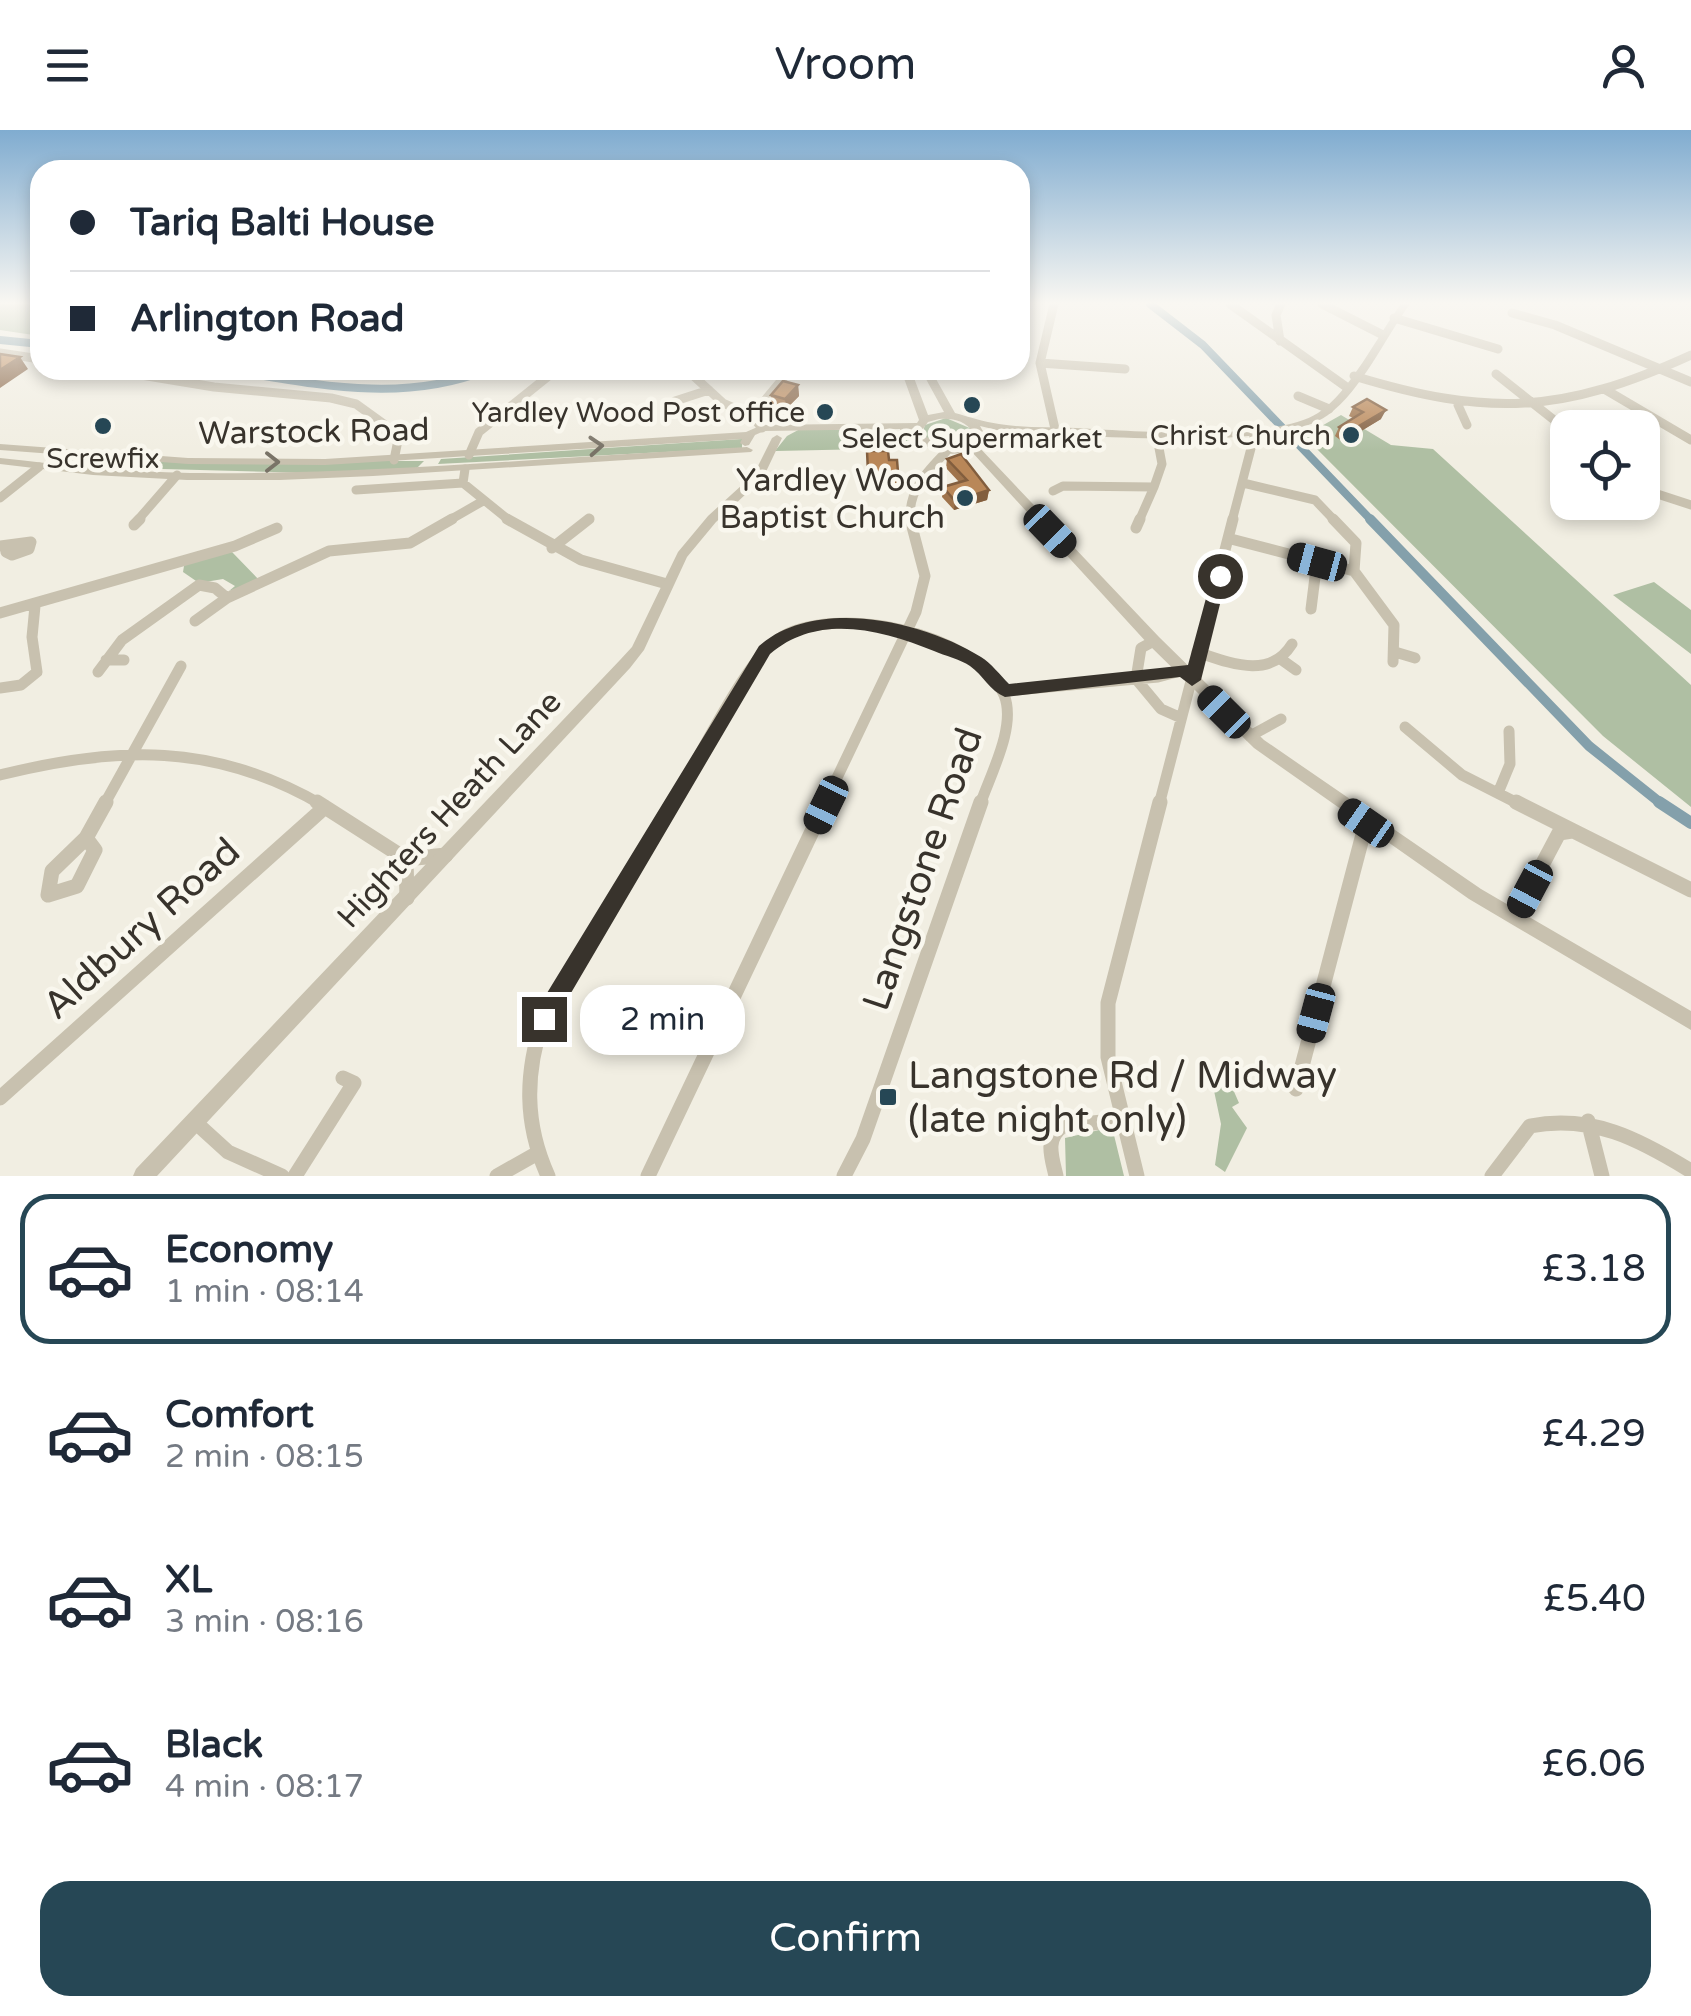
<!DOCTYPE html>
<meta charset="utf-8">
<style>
body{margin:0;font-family:"Varela Round",sans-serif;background:#f2f2f3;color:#1f2937;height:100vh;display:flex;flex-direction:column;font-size:38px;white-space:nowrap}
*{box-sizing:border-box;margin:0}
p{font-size:32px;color:#747a83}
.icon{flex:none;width:55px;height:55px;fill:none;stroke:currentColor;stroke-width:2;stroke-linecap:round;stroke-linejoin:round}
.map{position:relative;height:1046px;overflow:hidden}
.drawer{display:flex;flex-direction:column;background:#fff;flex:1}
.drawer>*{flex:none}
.guide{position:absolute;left:30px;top:30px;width:1000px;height:220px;border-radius:30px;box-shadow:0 5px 15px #0003;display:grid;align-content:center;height:220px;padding:0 40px;background:#fff}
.fabs{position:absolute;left:1550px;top:280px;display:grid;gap:20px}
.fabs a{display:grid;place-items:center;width:110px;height:110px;border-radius:20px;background:#fff;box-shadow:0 5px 15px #0003;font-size:50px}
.end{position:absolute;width:45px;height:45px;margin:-22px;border:12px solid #38332c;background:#fff;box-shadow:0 0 0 5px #fff}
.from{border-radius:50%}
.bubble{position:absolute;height:70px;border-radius:30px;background:#fff;box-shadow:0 5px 15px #0003;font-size:32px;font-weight:600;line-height:70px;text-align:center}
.car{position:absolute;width:30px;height:60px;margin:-30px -15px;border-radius:12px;box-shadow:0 0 8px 2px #0007;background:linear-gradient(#222 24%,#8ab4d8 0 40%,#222 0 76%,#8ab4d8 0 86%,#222 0)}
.guide b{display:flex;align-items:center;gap:35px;height:95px;font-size:38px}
.guide b+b{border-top:2px solid #e0e1e3}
.guide i{width:25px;height:25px;background:#1f2937}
ul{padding:18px 0 0;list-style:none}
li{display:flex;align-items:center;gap:30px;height:150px;margin:0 20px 15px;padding:0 20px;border:5px solid transparent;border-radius:30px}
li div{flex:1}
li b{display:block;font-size:38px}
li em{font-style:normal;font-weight:600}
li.current{border-color:#264755}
li>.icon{width:90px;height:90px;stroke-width:1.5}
.cta{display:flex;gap:20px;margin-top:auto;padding:20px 40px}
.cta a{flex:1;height:115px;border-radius:30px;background:#264755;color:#fff;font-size:40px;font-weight:600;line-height:115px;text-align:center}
header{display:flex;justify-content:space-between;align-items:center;height:130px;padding:0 40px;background:#fff;font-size:45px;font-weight:600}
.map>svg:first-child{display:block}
.green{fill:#afbfa3}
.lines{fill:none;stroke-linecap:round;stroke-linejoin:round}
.canal-far2{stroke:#84a0ab;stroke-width:8}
.canal-far1{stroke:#84a0ab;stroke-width:10}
.canal{stroke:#84a0ab;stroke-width:12}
.minor-far2{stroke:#c8c1af;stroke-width:9}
.minor-far1{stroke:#c8c1af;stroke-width:11}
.minor{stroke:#c8c1af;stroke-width:15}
.tertiary{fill:#c8c1af;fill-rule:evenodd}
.wall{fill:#9f744c}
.shaded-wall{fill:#825e3e}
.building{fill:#b98758;stroke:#825e3e;stroke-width:2.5}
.oneway{stroke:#797367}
.route{fill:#38332c}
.poi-dot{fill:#264755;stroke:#f9f7ee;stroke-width:4}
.labels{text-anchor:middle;stroke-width:9;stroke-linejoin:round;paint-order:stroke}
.far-poi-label{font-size:28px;fill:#38332c;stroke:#f9f7ee;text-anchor:end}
.street-label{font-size:32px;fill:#38332c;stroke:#f9f7ee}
.poi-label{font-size:32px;fill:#38332c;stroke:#f9f7ee;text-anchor:end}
.near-street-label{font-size:38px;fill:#38332c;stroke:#f9f7ee}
.near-poi-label{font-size:38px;fill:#38332c;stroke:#f9f7ee;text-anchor:start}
</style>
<header><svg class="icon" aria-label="menu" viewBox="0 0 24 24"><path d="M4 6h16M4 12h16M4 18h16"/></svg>Vroom<svg class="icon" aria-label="person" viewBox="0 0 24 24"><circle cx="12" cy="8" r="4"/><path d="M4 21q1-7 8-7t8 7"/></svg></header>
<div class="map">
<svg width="1691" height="1046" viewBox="0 0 1691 1046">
<rect width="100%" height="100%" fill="#f1eee2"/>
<path class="green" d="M0 174H40V206L0 200Z
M1341 285 1391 315 1433 319 1691 555V677L1603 606 1299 301 1318 298Z
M946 288 972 299 969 313C950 323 937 317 922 304L925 295Z
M800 299 893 301 907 305 918 318 775 321 787 306Z
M742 309V318L438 334 441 329Z
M131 331H424L416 339 315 343 125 338Z
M232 422 260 451 229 461 235 456 223 449 199 453 183 442 185 430Z
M1654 452 1691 480V524L1613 465Z
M1213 956 1232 957 1239 973 1232 977 1247 998 1225 1042 1215 1035 1221 994Z
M1112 997 1124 1046H1066L1065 1008Z"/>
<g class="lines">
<path class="canal-far2" d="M1150 174 1203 215 1372 391
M0 210 40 214
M227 240C315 254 401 274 487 240"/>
<path class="canal-far1" d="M1370 389 1589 616 1663 675"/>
<path class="canal" d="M1659 672 1691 693"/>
<path class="minor-far2" d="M1054 174 1040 233 1055 299
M1230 174 1345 256
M1322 174 1383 205
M1512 183 1555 195 1691 252
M1394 188 1498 219
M1280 211 1276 185 1281 174
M0 223 40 229
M1040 233 1125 239
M111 240 214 257 331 268 356 274 399 305 394 330
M687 240 723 273 752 286 762 298
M1496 244 1568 301
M1354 246C1489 287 1562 284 1691 225
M1606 260 1691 310
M1298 266 1329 279
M675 271 709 260
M1458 275 1467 295
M752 286 790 240
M469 325 479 302 556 240
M465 339 463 353 510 391
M1243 353 1315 370 1335 391
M1642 359 1691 375
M356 360 463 353
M1053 361 1063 356 1154 357 1162 334 1156 302
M0 368 39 337
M137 391 177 345
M448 391 483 371
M910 391C908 361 926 342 946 322
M1139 391 1154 357
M1232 391 1255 303"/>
<path class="minor-far1" d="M507 389 581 430 667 454
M1333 389 1356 413 1354 441
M134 395 140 389
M1136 398 1140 389
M1231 409 1354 441
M0 416 31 412 29 419 12 425 6 422 8 417
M552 418 589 389
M1354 441 1394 495 1393 532
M1311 479 1317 431
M0 483 235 416 277 398
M195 491 227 468
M1154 511 1141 518 1136 549 1161 579 1179 587
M1197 522C1230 533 1270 550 1292 514
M1395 522 1415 528
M106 530H124
M1282 530 1296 540
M98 542 122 510 199 455 215 458 227 468 329 421 410 413 452 389
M0 558 21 555 37 542 32 507 35 476
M1005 561 1158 547 1184 540
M1405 597 1462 645 1521 675
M1250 606 1281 589
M0 645C117 616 214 612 322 675
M1498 663 1510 634 1509 601
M104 675 181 536
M671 675C695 636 745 531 778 509 833 473 976 501 1004 565 1017 596 990 645 980 675
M824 675 916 482 925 446 910 389
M1159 675 1233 389"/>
<path class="minor" d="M317 672 406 729 446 725
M1516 672 1691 760
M86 708 95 720 77 756 48 765 52 741Z
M86 708 106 672
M406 729 407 768
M1515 786 1559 703 1572 701
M1296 959 1366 693
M0 968 325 677
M1588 991 1602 1046
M195 992 228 1022 282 1046
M295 1046 354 953 343 948
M497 1046 536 1024
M548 1046C524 993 525 943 543 889L673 672
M648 1046 826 672
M844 1046 863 1009 981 672
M1056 1046C1052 1028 1044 1008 1063 996L1122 990
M1137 1046 1108 927V873L1160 672
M1492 1046 1530 996C1592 984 1639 1009 1691 1041"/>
<path class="tertiary" d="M1401 174H1410C1385 208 1362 260 1328 285 1276 324 1071 304 1001 301L980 296 984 303 977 315 1159 507 1264 610 1481 759 1691 881V900L1469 769 1254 618 1149 515 971 321C936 330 930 315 901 302L900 299 764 301 755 305 749 315 745 316 740 313 742 309 325 335 188 334 0 320V314L188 328 325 329 746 302 762 295 917 293 919 290 901 240H911L928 285 944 282 921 240H931L955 283C970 287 984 292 999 294 1024 298 1051 297 1076 298 1132 301 1273 312 1318 283 1349 263 1378 205 1401 174ZM939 289C954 288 965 291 974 303L966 316 943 317 920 303 928 292Z
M777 305 782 308 763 348 716 392 687 427 644 520 630 538 157 1046H133L136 1039 620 530 632 517 678 422 708 386 754 344 772 308Z
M747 317 753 320 751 322 373 346 280 350H187L93 345 0 334V328C63 335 126 342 190 343 376 345 562 326 747 317Z"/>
</g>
<path class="wall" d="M798 255 799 266 786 279 771 275V265Z
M1353 277 1381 289 1343 312 1335 306 1339 297 1353 288 1349 286Z
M867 321 889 330 898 342V353H867Z
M947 329 989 360 987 370 954 380 942 367 943 357 959 352 946 338Z"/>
<path class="shaded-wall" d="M20 227 28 239 0 258V240Z
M798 255 799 266 786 279 785 269Z
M1386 280 1381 289 1343 312 1347 303Z
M989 360 987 370 954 380 955 371Z"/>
<path class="building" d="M0 224 20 227 0 240Z
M783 251 798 255 785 269 771 265Z
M1367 269 1386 280 1347 303 1339 297 1363 282 1353 277Z
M867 321H888L889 330H897L898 342H868Z
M961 324 989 360 955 371 943 357 967 350 947 329Z"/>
<defs><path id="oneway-chevron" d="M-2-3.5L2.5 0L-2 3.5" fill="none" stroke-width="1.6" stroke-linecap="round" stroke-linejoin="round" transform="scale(2.5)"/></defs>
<g class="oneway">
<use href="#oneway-chevron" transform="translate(596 316) rotate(-4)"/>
<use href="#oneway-chevron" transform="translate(272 332)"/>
</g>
<linearGradient id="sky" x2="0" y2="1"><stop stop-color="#80acd0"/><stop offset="0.54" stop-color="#f9f7f2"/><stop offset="1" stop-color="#f9f7f2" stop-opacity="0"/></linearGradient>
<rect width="1691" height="320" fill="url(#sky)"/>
<path class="route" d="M1220 441 1227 446 1201 550 1192 556 1180 547 1005 567C990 561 983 545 970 536 960 529 945 526 934 521 881 499 817 483 770 524L551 897H536V881L759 516C815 467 921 490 981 527 991 533 1000 545 1009 554L1188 535 1212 446Z"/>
<g class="poi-dot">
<circle cx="972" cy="275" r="10"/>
<circle cx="825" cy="282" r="10"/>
<circle cx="103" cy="296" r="10"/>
<circle cx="1351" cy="305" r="10"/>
<circle cx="965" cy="368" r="10"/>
<rect x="878" y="957" width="20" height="20" rx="5"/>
</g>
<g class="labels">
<g class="far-poi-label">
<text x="805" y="292">Yardley Wood Post office</text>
<text x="1331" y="315">Christ Church</text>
<text x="972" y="318" text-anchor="middle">Select Supermarket</text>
<text x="103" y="338" text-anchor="middle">Screwfix</text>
</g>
<g class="street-label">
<text transform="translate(314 301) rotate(-1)" y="11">Warstock Road</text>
<text transform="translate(449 679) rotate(-47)" y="11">Highters Heath Lane</text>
</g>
<g class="poi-label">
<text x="945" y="361">Yardley Wood<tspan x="945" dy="37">Baptist Church</tspan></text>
</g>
<g class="near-street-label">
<text transform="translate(922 739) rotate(-71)" y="13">Langstone Road</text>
<text transform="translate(141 798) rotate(-42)" y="13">Aldbury Road</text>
</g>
<g class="near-poi-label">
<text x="908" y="958">Langstone Rd / Midway<tspan x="908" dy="44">(late night only)</tspan></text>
</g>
</g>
</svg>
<div class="fabs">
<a><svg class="icon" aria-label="locate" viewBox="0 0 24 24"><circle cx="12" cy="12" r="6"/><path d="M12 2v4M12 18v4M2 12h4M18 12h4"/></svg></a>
</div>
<i class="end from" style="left:1220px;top:446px"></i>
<i class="end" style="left:544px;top:889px"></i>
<div class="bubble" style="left:580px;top:855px;width:165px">2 min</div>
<i class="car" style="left:1050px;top:401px;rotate:136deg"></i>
<i class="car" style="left:1317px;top:432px;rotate:285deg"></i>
<i class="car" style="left:1224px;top:582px;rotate:315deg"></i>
<i class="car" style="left:826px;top:675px;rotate:206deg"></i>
<i class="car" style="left:1366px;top:693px;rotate:305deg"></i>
<i class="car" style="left:1530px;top:759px;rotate:208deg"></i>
<i class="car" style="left:1316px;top:883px;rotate:195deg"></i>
<div class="guide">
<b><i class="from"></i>Tariq Balti House</b>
<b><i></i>Arlington Road</b>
</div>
</div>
<section class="drawer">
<ul>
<li class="current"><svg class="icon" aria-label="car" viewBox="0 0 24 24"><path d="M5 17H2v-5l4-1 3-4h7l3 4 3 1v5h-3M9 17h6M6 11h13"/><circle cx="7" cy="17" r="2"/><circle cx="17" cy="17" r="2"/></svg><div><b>Economy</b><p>1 min · 08:14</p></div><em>£3.18</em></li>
<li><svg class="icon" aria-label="car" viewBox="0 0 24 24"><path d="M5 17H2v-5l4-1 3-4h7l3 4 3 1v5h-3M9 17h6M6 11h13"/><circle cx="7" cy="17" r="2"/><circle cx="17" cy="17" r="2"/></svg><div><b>Comfort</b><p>2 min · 08:15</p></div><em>£4.29</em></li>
<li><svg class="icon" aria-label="car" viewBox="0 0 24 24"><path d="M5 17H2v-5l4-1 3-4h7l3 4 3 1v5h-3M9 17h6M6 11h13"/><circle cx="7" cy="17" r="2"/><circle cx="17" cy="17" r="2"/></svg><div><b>XL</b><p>3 min · 08:16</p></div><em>£5.40</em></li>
<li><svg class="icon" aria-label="car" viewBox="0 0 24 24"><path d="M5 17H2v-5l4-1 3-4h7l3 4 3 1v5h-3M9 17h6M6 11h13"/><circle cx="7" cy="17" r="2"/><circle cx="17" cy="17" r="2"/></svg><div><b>Black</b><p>4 min · 08:17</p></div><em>£6.06</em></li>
</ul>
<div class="cta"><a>Confirm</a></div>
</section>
